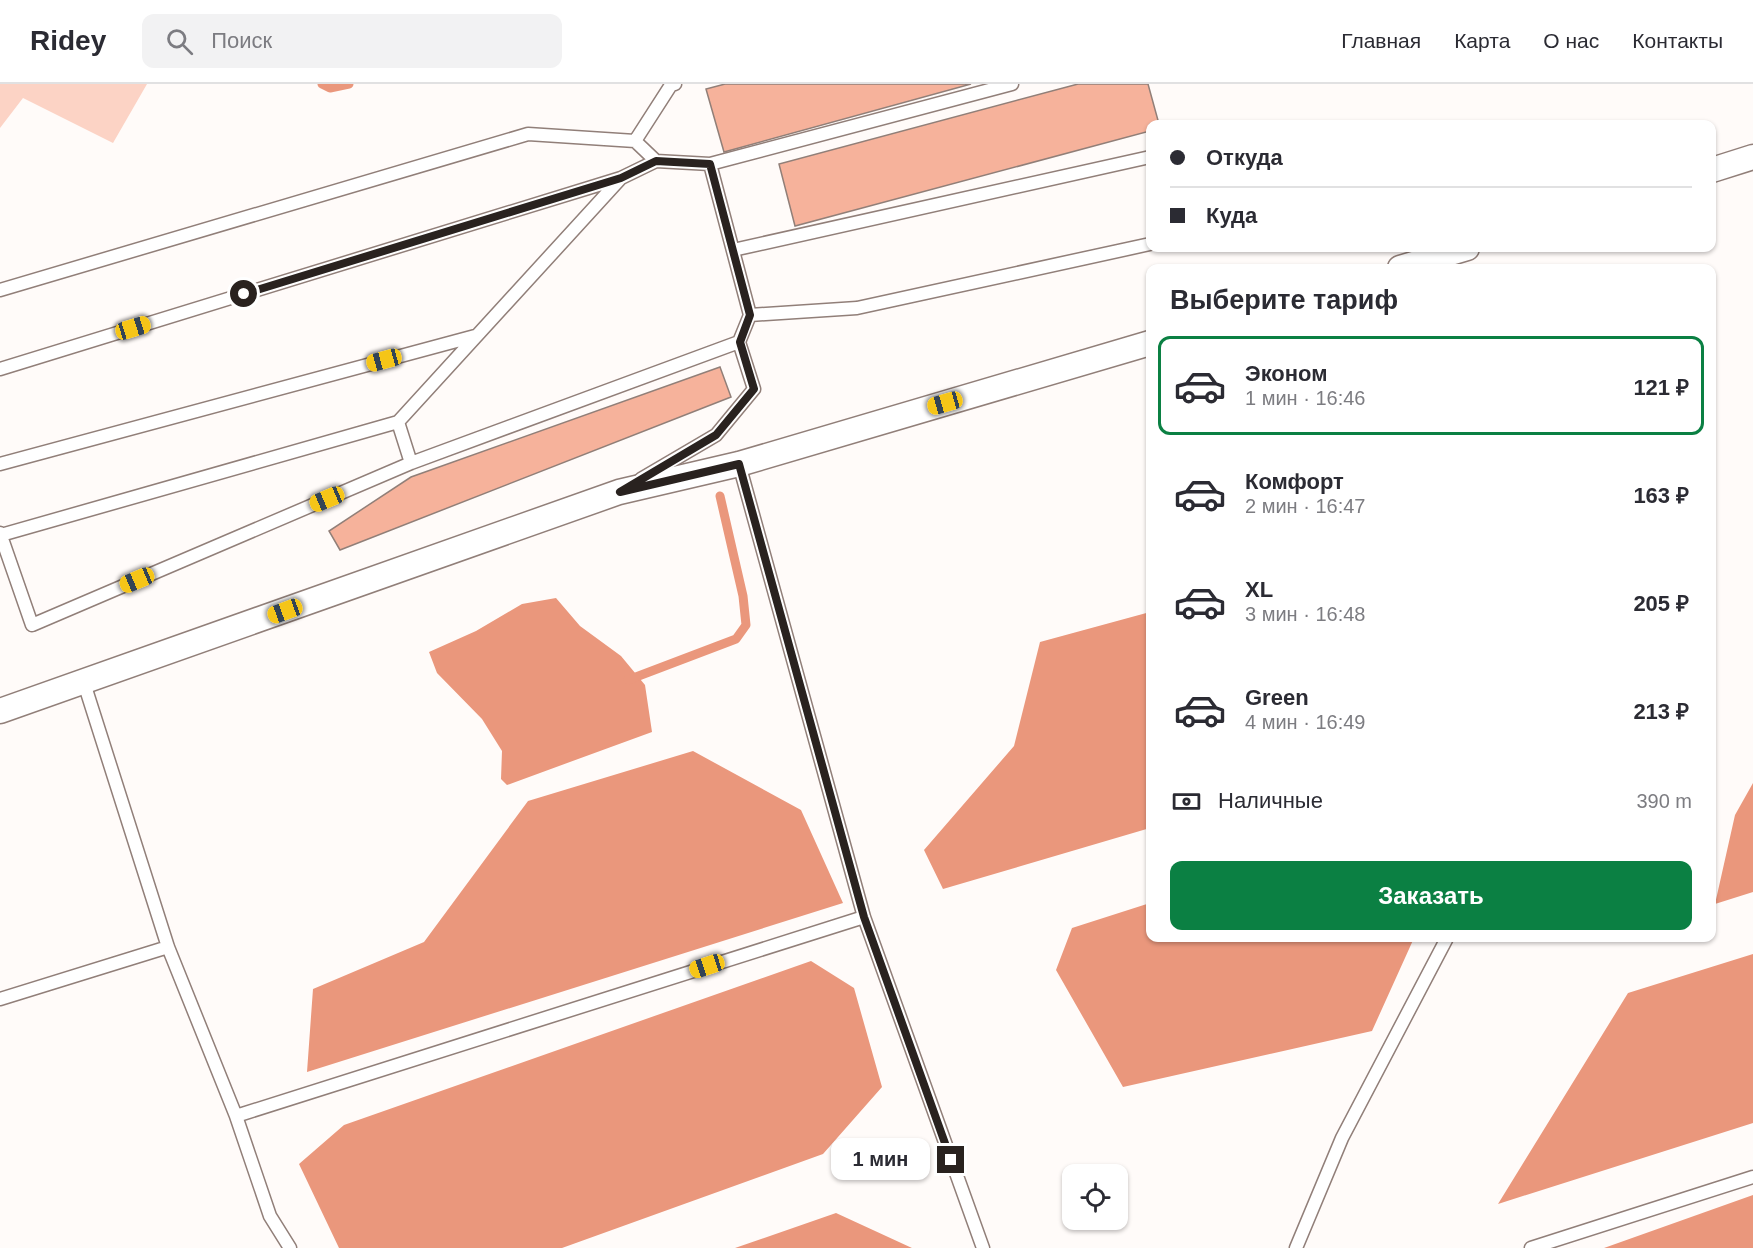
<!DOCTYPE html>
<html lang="ru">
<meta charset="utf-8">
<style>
body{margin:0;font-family:Helvetica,sans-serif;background:#f2f2f3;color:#2b2b33;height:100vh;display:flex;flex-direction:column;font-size:22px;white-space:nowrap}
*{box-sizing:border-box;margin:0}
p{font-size:20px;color:#7c7c81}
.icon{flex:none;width:33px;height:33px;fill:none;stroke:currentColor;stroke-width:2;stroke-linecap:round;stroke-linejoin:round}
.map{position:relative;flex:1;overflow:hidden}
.details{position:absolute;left:1146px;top:180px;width:570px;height:678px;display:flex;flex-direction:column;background:#fff;border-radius:12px;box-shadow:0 2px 4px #0004}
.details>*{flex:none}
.banner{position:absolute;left:1146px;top:36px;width:570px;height:132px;border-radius:12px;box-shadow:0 2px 4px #0004;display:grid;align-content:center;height:132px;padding:0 24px;background:#fff}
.buttons{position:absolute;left:1062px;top:1080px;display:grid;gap:12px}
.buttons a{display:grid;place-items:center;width:66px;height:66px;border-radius:12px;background:#fff;box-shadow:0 2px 4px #0004;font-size:30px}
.end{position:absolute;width:27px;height:27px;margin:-14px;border:8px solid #29221f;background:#fff;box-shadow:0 0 0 3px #fff}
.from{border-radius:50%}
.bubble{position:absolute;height:42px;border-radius:12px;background:#fff;box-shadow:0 2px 4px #0004;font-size:20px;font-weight:700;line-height:42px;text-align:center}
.car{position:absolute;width:18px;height:36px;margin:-18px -9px;border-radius:8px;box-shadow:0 0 4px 2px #0007;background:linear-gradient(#f5c518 24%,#345 0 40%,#f5c518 0 76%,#345 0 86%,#f5c518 0)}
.banner b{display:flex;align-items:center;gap:21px;height:57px;font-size:22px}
.banner b+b{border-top:2px solid #e1e1e2}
.banner i{width:15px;height:15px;background:#2b2b33}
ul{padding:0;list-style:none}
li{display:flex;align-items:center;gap:18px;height:99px;margin:0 12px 9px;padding:0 12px;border:3px solid transparent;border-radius:12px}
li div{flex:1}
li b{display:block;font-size:22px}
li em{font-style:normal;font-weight:700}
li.on{border-color:#0b8043}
li>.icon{width:54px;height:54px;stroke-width:1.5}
h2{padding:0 24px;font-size:27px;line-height:72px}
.pay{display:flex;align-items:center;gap:15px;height:66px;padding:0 24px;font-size:22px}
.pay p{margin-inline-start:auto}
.button{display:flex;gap:12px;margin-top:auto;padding:12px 24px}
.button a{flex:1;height:69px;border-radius:12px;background:#0b8043;color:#fff;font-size:24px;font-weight:700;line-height:69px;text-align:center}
header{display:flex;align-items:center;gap:36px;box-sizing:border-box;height:84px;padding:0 30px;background:#fff;border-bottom:2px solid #e1e1e2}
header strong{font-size:28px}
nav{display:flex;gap:33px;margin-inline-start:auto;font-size:21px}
.search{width:420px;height:54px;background:#f2f2f3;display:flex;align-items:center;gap:15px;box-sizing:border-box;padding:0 21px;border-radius:12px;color:#7c7c81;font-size:22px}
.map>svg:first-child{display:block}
.green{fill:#fcd3c5}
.water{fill:#ea977c}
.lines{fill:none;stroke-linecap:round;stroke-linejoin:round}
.stream{stroke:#ea977c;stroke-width:9}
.building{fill:#f6b29b;stroke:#917f78;stroke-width:1.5}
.lane-casing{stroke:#917f79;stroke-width:15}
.street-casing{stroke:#917f79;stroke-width:27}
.lane{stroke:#fff;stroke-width:12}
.street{stroke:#fff;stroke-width:24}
.route{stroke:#29221f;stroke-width:8}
</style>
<header>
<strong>Ridey</strong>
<div class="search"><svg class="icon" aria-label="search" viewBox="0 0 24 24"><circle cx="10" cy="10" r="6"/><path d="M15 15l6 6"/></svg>Поиск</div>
<nav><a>Главная</a><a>Карта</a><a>О нас</a><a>Контакты</a></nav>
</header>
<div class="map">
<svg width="1753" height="1164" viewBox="0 0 1753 1164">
<rect width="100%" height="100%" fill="#fffbf9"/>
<path class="green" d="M0 0H147L113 59 23 14 0 44Z"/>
<path class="water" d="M556 514 580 542 621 572 645 601 652 648 507 701 501 695 502 667 482 635 437 589 429 568 476 547 522 520Z
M1150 528V744L943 805 924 766 1014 662 1040 558Z
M693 667 801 726 843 819 307 988 313 905 424 858 528 717Z
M1753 699V808L1715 820 1735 731Z
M1150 819V854H1414L1372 947 1123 1003 1056 886 1072 844Z
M1753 870V1039L1498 1120 1628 909Z
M811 877 854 904 882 1003 823 1070 562 1164H339L299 1080 344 1041Z
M1753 1111V1164H1604Z
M836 1129 912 1164H735Z"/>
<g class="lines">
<path class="stream" d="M322 0 330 4 349 0
M628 596 736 555 746 541 743 512 720 412"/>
</g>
<path class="building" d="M725 0H971L724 68 706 5Z
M1078 0H1148L1159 40H1150V47L795 142 779 80Z
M720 283 731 313 340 466 329 447 411 393Z"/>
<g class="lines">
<g class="lane-casing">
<path id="lane" d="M710 80 1012 0
M733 166 1150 73
M0 206 528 50 635 57
M750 231 857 224 1150 160
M0 285 621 94
M411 379 398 338 621 94 656 77
M0 380 475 252
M739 380 864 833 983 1164
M641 395 716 351 754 305 739 258 750 231 710 80 656 77 635 57 671 1 675 0
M0 449 32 541 411 379 739 258
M1 451 398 338
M84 599 168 863 236 1032 270 1132 290 1164
M0 915 168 863
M236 1032 864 833
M1296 1164 1342 1054 1447 854
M1531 1164 1753 1093"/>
</g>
<g class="street-casing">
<path id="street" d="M1712 86 1753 73
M1400 184 1467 164
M0 627 619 408 739 380 1150 259"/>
</g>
<use href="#lane" class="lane"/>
<use href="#street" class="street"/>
</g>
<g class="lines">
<path class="route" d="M244 210 621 94 656 77 710 80 750 231 740 258 754 305 716 351 620 408 739 380 864 833 951 1076"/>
</g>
</svg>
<div class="buttons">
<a><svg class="icon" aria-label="locate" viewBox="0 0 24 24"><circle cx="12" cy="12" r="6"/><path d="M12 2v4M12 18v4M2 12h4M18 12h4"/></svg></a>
</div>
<i class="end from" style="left:244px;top:210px"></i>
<i class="end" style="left:951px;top:1076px"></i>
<div class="bubble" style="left:831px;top:1054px;width:99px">1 мин</div>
<i class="car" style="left:133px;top:244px;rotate:73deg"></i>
<i class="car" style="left:384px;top:276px;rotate:255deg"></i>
<i class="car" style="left:945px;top:319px;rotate:254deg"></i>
<i class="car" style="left:327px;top:415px;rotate:247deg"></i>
<i class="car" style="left:137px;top:496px;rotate:247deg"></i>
<i class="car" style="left:285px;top:527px;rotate:250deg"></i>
<i class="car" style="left:707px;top:882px;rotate:252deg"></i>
<div class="banner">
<b><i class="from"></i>Откуда</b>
<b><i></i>Куда</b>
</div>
<section class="details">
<h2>Выберите тариф</h2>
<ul>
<li class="on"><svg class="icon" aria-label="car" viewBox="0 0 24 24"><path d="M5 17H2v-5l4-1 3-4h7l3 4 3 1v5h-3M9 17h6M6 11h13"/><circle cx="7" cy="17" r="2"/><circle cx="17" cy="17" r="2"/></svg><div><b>Эконом</b><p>1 мин · 16:46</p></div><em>121 ₽</em></li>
<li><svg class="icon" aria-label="car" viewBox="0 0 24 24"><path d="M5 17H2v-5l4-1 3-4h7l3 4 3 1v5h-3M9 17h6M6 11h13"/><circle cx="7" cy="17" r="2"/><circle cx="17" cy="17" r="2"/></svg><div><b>Комфорт</b><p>2 мин · 16:47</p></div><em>163 ₽</em></li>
<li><svg class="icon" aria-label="car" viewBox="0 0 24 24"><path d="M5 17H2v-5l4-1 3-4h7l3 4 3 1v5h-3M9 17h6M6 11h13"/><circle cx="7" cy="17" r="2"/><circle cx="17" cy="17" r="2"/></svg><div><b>XL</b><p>3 мин · 16:48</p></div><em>205 ₽</em></li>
<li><svg class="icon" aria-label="car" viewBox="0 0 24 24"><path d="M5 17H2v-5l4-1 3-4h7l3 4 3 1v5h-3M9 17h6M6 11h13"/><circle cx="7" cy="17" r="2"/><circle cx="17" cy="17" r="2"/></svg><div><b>Green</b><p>4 мин · 16:49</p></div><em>213 ₽</em></li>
</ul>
<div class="pay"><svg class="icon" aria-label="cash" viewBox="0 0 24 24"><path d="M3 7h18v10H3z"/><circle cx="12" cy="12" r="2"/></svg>Наличные<p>390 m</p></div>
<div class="button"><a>Заказать</a></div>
</section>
</div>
